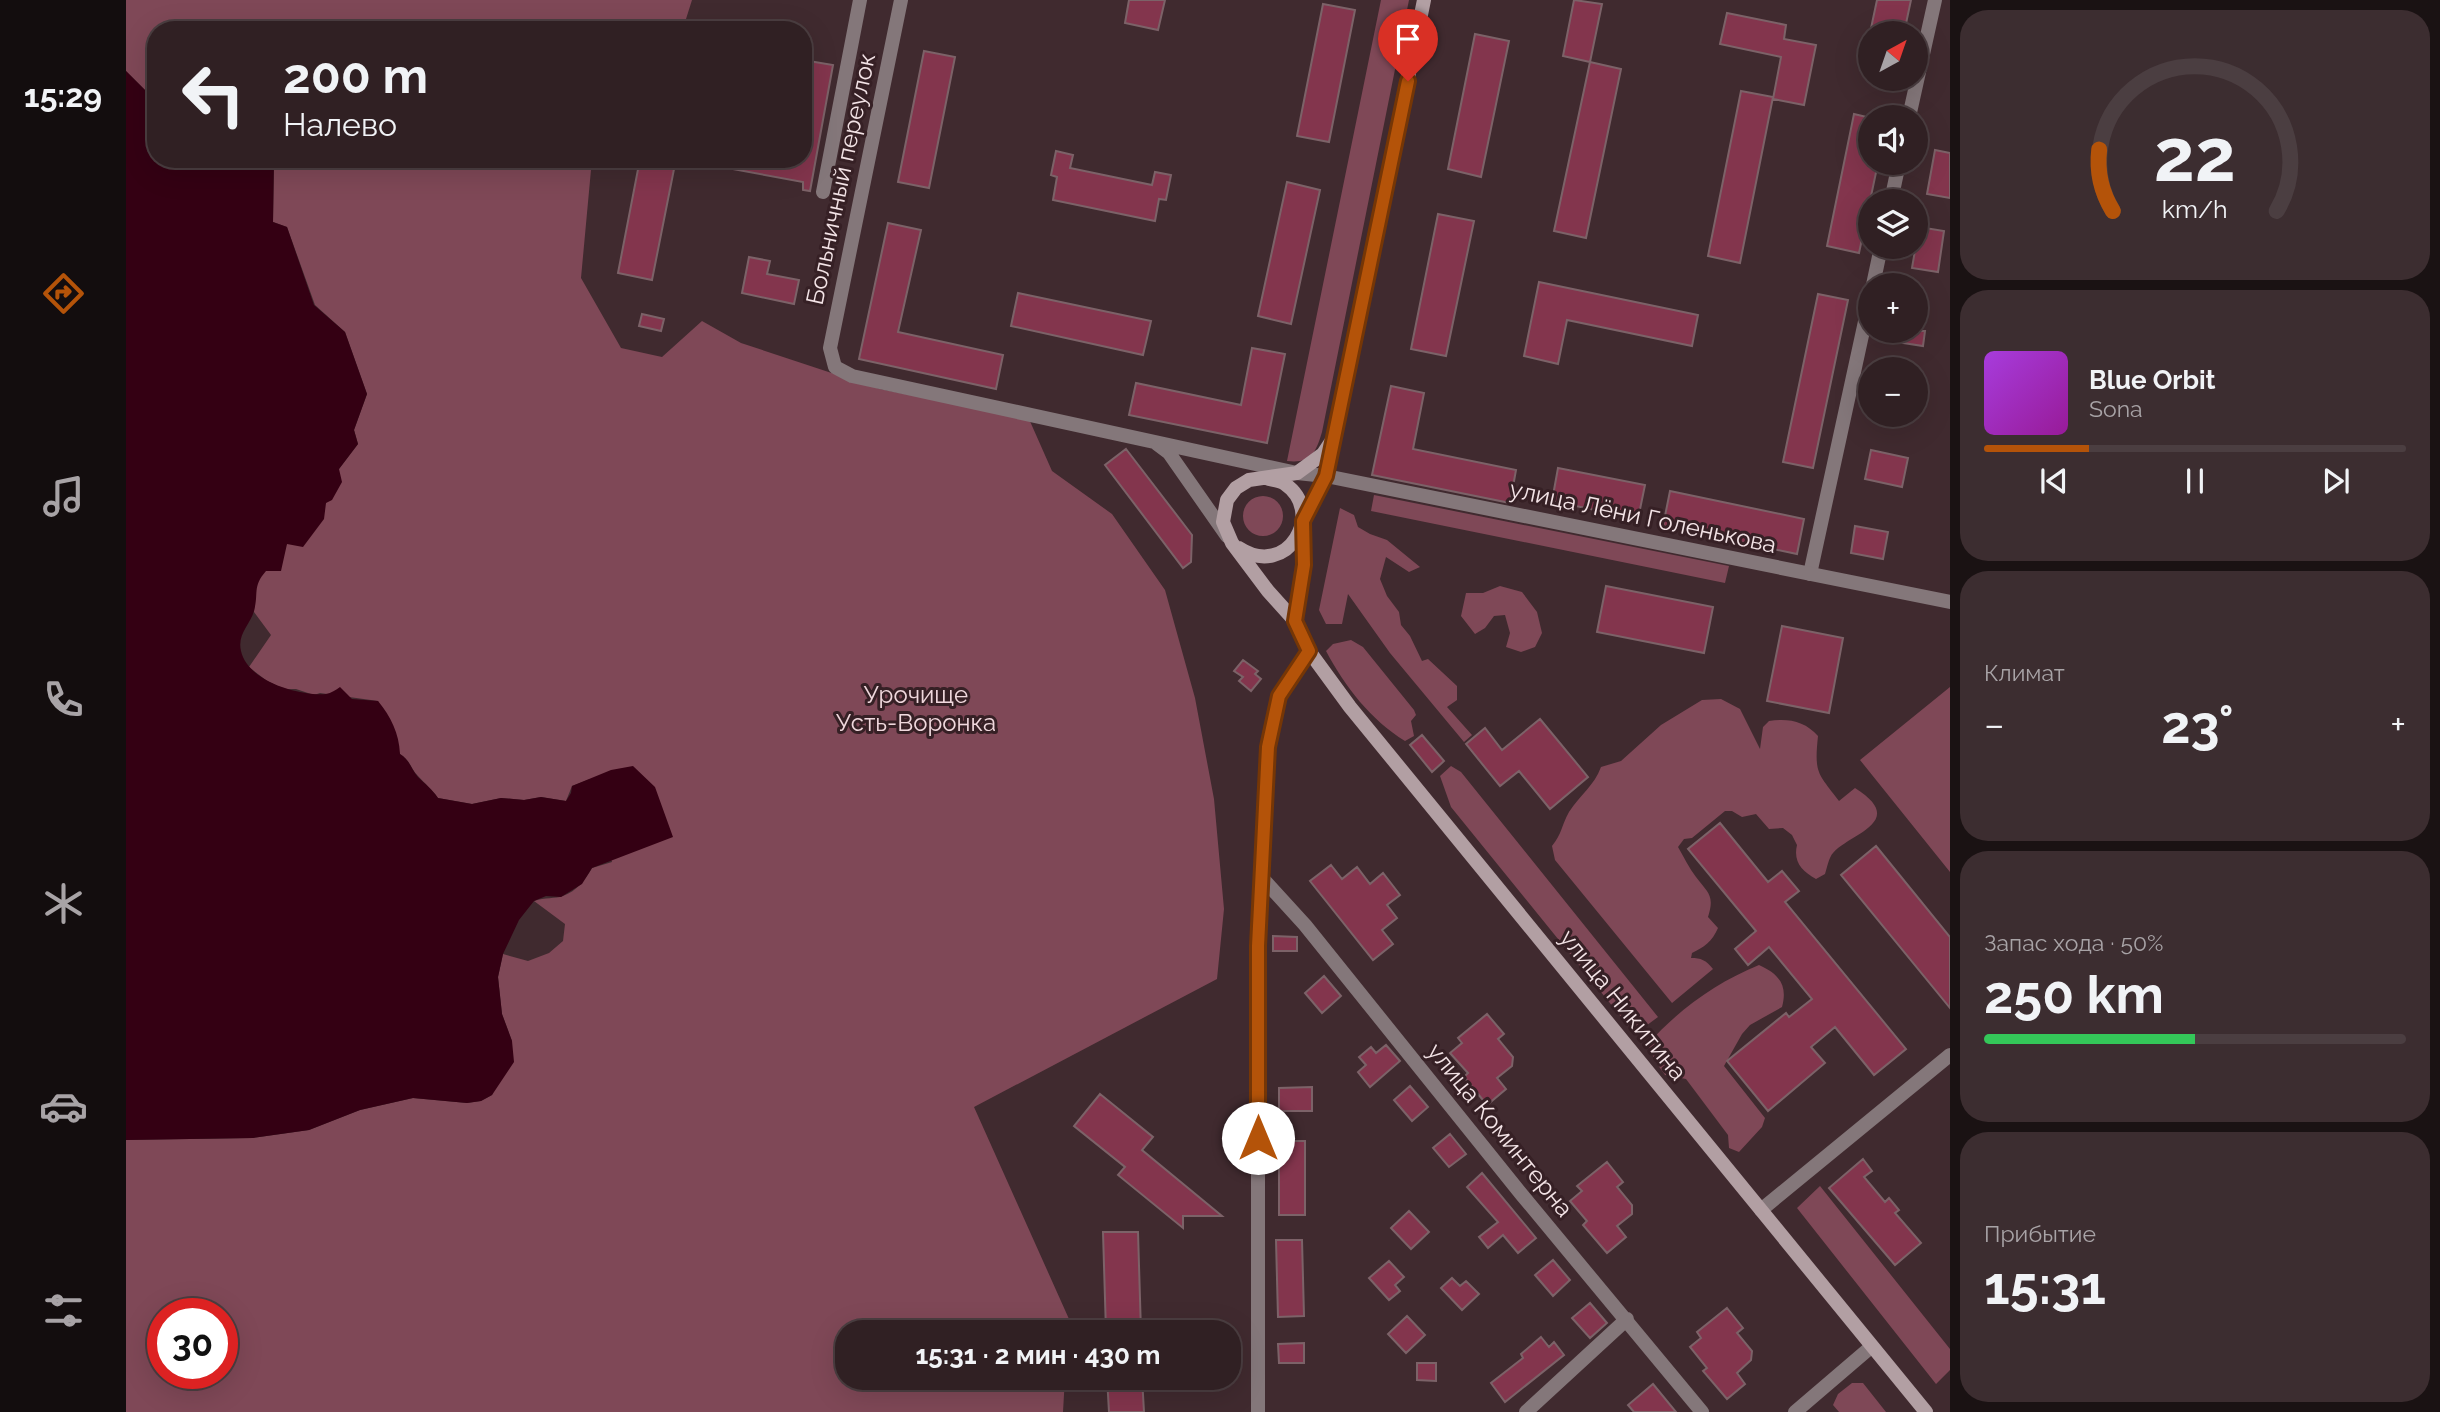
<!DOCTYPE html>
<html lang="ru">
<head>
<meta charset="utf-8">
<style>
  body { margin:0; font-family:Raleway,sans-serif; background:#3c2d30; color:#f1f3f6; height:100vh; display:flex; flex-direction:column; font-size:26px; white-space:nowrap }
  * { box-sizing:border-box; margin:0 }
  p { font-size:23px; color:#a8a3a6 }
  .icon { flex:none; width:38px; height:38px; fill:none; stroke:currentColor; stroke-width:2; stroke-linecap:round; stroke-linejoin:round }
  .map { position:relative; flex:1; overflow:hidden }
  .details { display:flex; flex-direction:column; gap:10px; padding:10px; background:#1a1213; width:490px }
  .details>* { flex:none }
  .banner { position:absolute; left:21px; top:21px; width:665px; height:147px; border-radius:28px; box-shadow:0 7px 28px #0002,0 0 0 2px #4b3e41; background:#302023; color:#f1f3f6; overflow:hidden }
  .needle { width:46px; rotate:40deg }
  .buttons { position:absolute; left:1732px; top:21px; display:grid; gap:14px }
  .buttons a { display:grid; place-items:center; width:70px; height:70px; border-radius:50%; background:#302023; box-shadow:0 7px 28px #0002,0 0 0 2px #4b3e41; font-size:35px }
  .speed { position:absolute; left:21px; top:1298px; display:flex; gap:14px; font-size:35px; font-weight:700; text-align:center }
  .speed>* { display:grid; place-content:center; width:91px; height:91px; border-radius:50%; background:#302023; box-shadow:0 7px 28px #0002,0 0 0 2px #4b3e41; line-height:1 }
  .speed .limit { border:10px solid #d22; background:#fff; color:#111 }
  .pin { position:absolute; display:grid; place-items:center; width:60px; height:60px; color:#fff; margin:-72px -30px; border-radius:50% 50% 50% 0; rotate:-45deg; box-shadow:0 0 7px #0007 }
  .pin .icon { rotate:45deg }
  .me { position:absolute; width:77px; margin:-38px; rotate:0deg; stroke-linejoin:round; filter:drop-shadow(0 0 5px #0008) }
  .turn { display:flex; align-items:center; gap:24px; height:147px; padding:0 21px; font-size:32px }
  .turn .icon { width:91px; height:91px; stroke-width:2.5 }
  .turn b { display:block; font-size:49px; line-height:60px }
  .big { font-size:52px; font-weight:700; line-height:1.1 }
  .details .card { flex:1; display:flex; flex-direction:column; justify-content:center; gap:10px; min-width:0; padding:0 24px; border-radius:28px; background:#3c2d30 }
  .details .dial { align-items:center; gap:0 }
  .dial svg { height:182px; overflow:visible; fill:none; stroke:#4b3e41; stroke-width:7; stroke-linecap:round; text-anchor:middle }
  .dial text { fill:#f1f3f6; stroke:none }
  .song { display:flex; align-items:center; gap:21px }
  .cover { width:84px; height:84px; border-radius:10px; background:linear-gradient(135deg,hsl(280 70% 55%),hsl(300 70% 35%)) }
  .played { height:7px; border-radius:4px; background:linear-gradient(90deg,#b45309 25%,#4b3e41 25%) }
  .keys { display:flex; justify-content:space-around; direction:ltr }
  .heat { display:flex; justify-content:space-between; align-items:center; font-size:38px; direction:ltr }
  .charge { height:10px; border-radius:5px; background:linear-gradient(90deg,#34c759 50%,#4b3e41 0) }
  .trip { position:absolute; left:709px; top:1320px; width:406px; height:70px; border-radius:28px; background:#302023; box-shadow:0 7px 28px #0002,0 0 0 2px #4b3e41; font-weight:700; line-height:70px; text-align:center }
  main { display:flex; flex:1; min-height:0 }
  .tab-bar { display:flex; flex-direction:column; width:126px; justify-content:space-around; align-items:center; background:#130d0e; color:#a8a3a6 }
  .tab-bar .icon { width:49px; height:49px }
  .tab-bar .current { color:#b45309 }
  .tab-bar b { font-size:32px; color:#f1f3f6 }
  .map>svg:first-child { display:block }
  .green { fill:#7f4857; fill-rule:evenodd }
  .water { fill:#340013 }
  .building { fill:#83354d; stroke:#7c6268; stroke-width:2 }
  .lines { fill:none; stroke-linecap:round; stroke-linejoin:round }
  .minor { stroke:#84777a; stroke-width:14 }
  .tertiary { stroke:#84777a; stroke-width:14 }
  .secondary { stroke:#b29fa3; stroke-width:14 }
  .route-casing { stroke:#753606; stroke-width:18 }
  .route { stroke:#b45309; stroke-width:12 }
  .labels { text-anchor:middle; stroke-width:6; stroke-linejoin:round; paint-order:stroke }
  .street-label { font-size:24px; fill:#f3e3e6; stroke:#362025 }
  .park-label { font-size:24px; fill:#f0d8dd; stroke:#362025 }
</style>
</head>
<body>
<main>
<nav class="tab-bar">
<b>15:29</b>
<svg class="icon current" aria-label="directions" viewBox="0 0 24 24"><path d="M12 3l9 9-9 9-9-9zM9 14v-3h6M13 9l2 2-2 2"/></svg>
<svg class="icon" aria-label="music" viewBox="0 0 24 24"><path d="M9 18V5l10-2v13"/><circle cx="6" cy="18" r="3"/><circle cx="16" cy="16" r="3"/></svg>
<svg class="icon" aria-label="phone" viewBox="0 0 24 24"><path d="M5 4h4l2 5-3 2q2 4 5 5l2-3 5 2v4C11 20 4 13 5 4z"/></svg>
<svg class="icon" aria-label="climate" viewBox="0 0 24 24"><path d="M12 3v18M4 7l16 10M4 17L20 7"/></svg>
<svg class="icon" aria-label="car" viewBox="0 0 24 24"><path d="M5 17H2v-5l4-1 3-4h7l3 4 3 1v5h-3M9 17h6M6 11h13"/><circle cx="7" cy="17" r="2"/><circle cx="17" cy="17" r="2"/></svg>
<svg class="icon" aria-label="filters" viewBox="0 0 24 24"><path d="M4 7h16M4 17h16"/><circle cx="9" cy="7" r="2"/><circle cx="15" cy="17" r="2"/></svg>
</nav>
<div class="map">
<svg width="1824" height="1412" viewBox="0 0 1824 1412">
  <rect width="100%" height="100%" fill="#402a2f"/>
  <path class="green" d="M0,0H566L560,19L536,30H30V96L23,94L0,71Z
    M1255,0H1283L1196,432C1190,452 1185,464 1161,461Z
    M148,159H466L455,278L495,348L536,357L576,321L615,343L754,389L903,419L926,471L986,514L1039,590L1069,698L1088,799L1098,909L1091,979L848,1107L943,1319L942,1332H721V1377H939L937,1412H0V1140L127,1138L183,1130L234,1110L287,1098L341,1103L355,1101L366,1095L386,1041L376,1014L372,977L377,954L402,961L423,953L437,941L439,924L408,901C419,897 429,899 437,896C451,891 459,880 466,868L486,862L464,779L446,786L440,801L415,797L398,800L375,798L346,804L312,798C306,789 299,784 292,776C285,769 284,760 274,754L252,701L194,693L188,695L170,689H158L141,681L123,667L145,635L128,612L130,582L161,544L200,503L213,469L232,444L228,430L241,394L219,332L189,305L161,227L147,222ZM37,1314H96V1374H37Z
    M1248,495L1603,566L1599,583L1245,511Z
    M1117 516a20 20 0 1 1 40 0a20 20 0 1 1-40 0Z
    M1214,508L1228,515L1232,527L1244,534L1261,540L1294,567L1283,572L1260,557L1254,579L1261,596L1273,612L1275,625L1284,636L1296,661L1302,659L1331,686V700L1321,707L1346,735L1338,742L1264,653L1222,594L1216,624H1200L1193,610Z
    M1374,586L1396,592L1411,612L1416,633L1409,647L1395,652L1380,647L1384,633L1379,615L1368,616L1359,628L1349,634L1335,616L1340,593H1357Z
    M1225,640L1237,647L1288,710L1290,715L1285,721L1288,736L1279,741C1245,720 1219,687 1200,651L1207,644Z
    M1824,687V872L1734,760Z
    M1595,699L1614,709L1634,749L1637,727L1643,721C1662,718 1679,721 1692,736C1688,774 1692,773 1713,801L1729,788C1783,822 1723,834 1707,853C1703,857 1701,868 1699,874L1690,879C1676,871 1667,862 1671,845L1666,835L1657,828L1643,829L1630,814L1616,817L1606,811H1599L1566,838L1558,839L1552,847C1558,857 1563,868 1570,877C1582,893 1589,895 1582,917L1592,928C1586,942 1578,947 1566,953L1565,958C1575,958 1580,960 1587,969L1546,1003L1429,860L1426,846C1436,834 1436,824 1443,812C1454,795 1468,786 1475,767L1495,761L1535,725L1576,700Z
    M1325,766L1335,772L1532,1017L1509,1034L1325,807L1314,776Z
    M1633,965C1653,974 1662,985 1656,1007L1624,1025L1616,1034L1598,1066L1639,1118L1636,1127L1613,1152L1603,1148L1602,1135L1560,1079L1539,1075L1529,1061L1522,1044C1552,1010 1591,982 1633,965Z
    M1694,1186L1824,1349V1370L1810,1384L1671,1208Z
    M1726,1383H1737L1760,1412H1713L1707,1405L1712,1394Z"/>
  <path class="water" d="M0,71L23,94L30,96V159H148L147,222L161,227L188,305L219,332L241,394L228,430L232,444L213,469L216,482L206,500L200,503L198,519L177,547L161,544L155,571H140C126,587 133,593 128,611C124,625 111,634 115,651C122,682 174,696 200,694C205,693 210,690 214,687L226,699L252,701C265,717 273,733 274,754C284,760 285,769 292,777C299,784 306,789 312,798L346,804L375,798L398,800L415,797L440,801L445,793L446,786L485,770L507,766L529,787L547,837L466,868L456,884L435,897L420,896L408,901L393,920L377,954L372,977L376,1014L386,1041L388,1062L366,1095L355,1101L341,1103L287,1098L234,1110L183,1130L127,1138L0,1140Z"/>
  <path class="building" d="M1003,0H1039L1032,30L999,23Z
    M1448,0L1476,4L1464,62L1437,56Z
    M1751,0H1785L1778,33H1744Z
    M1197,4L1229,10L1203,142L1171,136Z
    M1601,13L1660,25L1658,39L1690,45L1678,105L1647,99L1655,57L1594,44Z
    M1349,34L1383,41L1355,177L1322,169Z
    M798,51L829,57L803,188L772,182Z
    M677,60L707,65L684,191L677,190V182L590,166V159H677Z
    M1464,62L1495,69L1460,238L1428,231Z
    M1615,91L1647,97L1614,263L1582,256Z
    M1728,114L1745,118V163H1752L1733,253L1701,246Z
    M1809,150L1824,153V198L1801,194Z
    M930,151L947,155L944,168L1026,185L1029,172L1045,175L1040,200L1033,199L1029,221L927,200L931,177L925,175Z
    M514,159H550L526,280L492,273Z
    M1161,182L1194,190L1165,324L1132,316Z
    M1312,214L1348,221L1320,356L1285,349Z
    M762,223L795,230L772,332L877,355L870,389L733,359Z
    M1793,227L1818,231L1812,272L1786,268Z
    M623,257L644,261L641,274L673,280L668,304L616,293Z
    M1413,282L1572,315L1566,346L1441,320L1432,364L1398,356Z
    M892,293L1025,321L1017,355L885,326Z
    M1692,294L1722,300L1687,468L1657,462Z
    M516,314L538,319L535,331L513,326Z
    M1752,331H1799L1797,346L1751,339Z
    M1126,348L1159,354L1141,443L1003,415L1010,383L1115,405Z
    M1265,386L1298,393L1287,449L1390,470L1384,503L1246,475Z
    M1000,449L1066,535L1065,562L1057,568L979,465Z
    M1745,450L1782,458L1776,487L1739,479Z
    M1432,468L1519,485L1512,519L1426,501Z
    M1544,491L1678,519L1671,554L1537,526Z
    M1729,526L1762,532L1757,559L1725,553Z
    M1480,586L1587,607L1578,653L1471,632Z
    M1656,626L1717,638L1703,713L1641,701Z
    M1117,660L1132,671L1129,674L1135,679L1125,691L1113,681L1117,677L1108,671Z
    M1414,719L1462,777L1424,809L1393,771L1374,786L1340,744L1359,728L1376,750Z
    M1296,735L1318,761L1306,772L1284,745Z
    M1594,823L1642,882L1656,871L1673,891L1659,902L1780,1049L1748,1075L1709,1027L1685,1047L1699,1063L1642,1111L1601,1061L1660,1013L1663,1017L1686,999L1643,947L1622,965L1609,949L1630,931L1562,849Z
    M1750,846L1824,937V1008L1715,875Z
    M1205,865L1216,879L1231,867L1244,884L1257,873L1274,895L1261,905L1271,918L1256,930L1267,944L1247,960L1184,881Z
    M1147,936L1171,937V951H1147Z
    M1198,976L1215,996L1196,1013L1179,993Z
    M1361,1014L1378,1034L1372,1039L1387,1057L1386,1066L1371,1078L1380,1089L1361,1105L1338,1077L1342,1073L1324,1053L1336,1043L1332,1038Z
    M1260,1045L1274,1061L1244,1087L1232,1072L1240,1065L1233,1057L1245,1047L1250,1053Z
    M1284,1086L1302,1107L1286,1121L1268,1100Z
    M1186,1087V1111H1153V1088Z
    M974,1094L1027,1137L1016,1150L1096,1216H1057V1228L992,1175L999,1167L948,1126Z
    M1324,1134L1340,1154L1323,1167L1307,1148Z
    M1153,1141H1179V1215H1153Z
    M1737,1159L1746,1171L1738,1177L1759,1202L1763,1198L1773,1210L1769,1213L1795,1243L1769,1265L1703,1188Z
    M1481,1162L1497,1182L1491,1187L1506,1205V1214L1491,1226L1500,1237L1481,1253L1457,1225L1461,1221L1444,1201L1456,1191L1451,1186Z
    M1356,1173L1410,1238L1392,1253L1377,1235L1362,1248L1353,1237L1372,1222L1341,1187Z
    M1283,1211L1303,1232L1285,1249L1265,1228Z
    M977,1232H1012L1015,1332H980Z
    M1150,1240H1176L1178,1316L1152,1317Z
    M1427,1260L1444,1280L1427,1296L1409,1275Z
    M1263,1261L1278,1277L1269,1285L1274,1291L1263,1300L1243,1278Z
    M1326,1278L1334,1286L1340,1281L1353,1294L1336,1310L1315,1288Z
    M1464,1303L1481,1323L1464,1338L1446,1318Z
    M1601,1308L1617,1328L1611,1333L1626,1351L1625,1360L1611,1373L1619,1384L1601,1399L1577,1371L1581,1368L1564,1347L1575,1338L1571,1332Z
    M1281,1316L1299,1335L1280,1353L1262,1334Z
    M1415,1337L1423,1347L1428,1342L1438,1355L1379,1402L1365,1383L1397,1358L1395,1354Z
    M1178,1343V1363H1153L1152,1344Z
    M1291,1363H1310V1381L1291,1380Z
    M981,1377H1016L1018,1412H983Z
    M1527,1384L1550,1412H1508L1502,1405Z"/>
  <g class="lines">
    <path class="minor" d="M775,0L704,348L709,367L726,376L1171,473L1200,476
      M1783,117L1809,0
      M697,192L734,0
      M1765,201L1773,163
      M1747,285L1755,247
      M1031,444L1043,453L1101,536
      M1684,574L1745,294
      M1136,878L1179,925L1396,1195L1576,1412
      M1635,1210L1824,1055
      M1132,1412V946L1142,747L1153,697L1183,651
      M1400,1412L1501,1319
      M1669,1412L1745,1347"/>
    <path class="tertiary" d="M1200,476L1824,602"/>
    <path class="secondary" d="M1209,436L1197,454L1171,473L1123,480L1110,488L1101,500L1097,522L1106,543L1142,591L1169,621L1183,651L1224,707L1800,1412
      M1113,548C1162,580 1200,512 1159,484C1155,481 1147,480 1143,479
      M1169,621L1178,565L1177,521L1200,476L1298,0"/>
  </g>
  <g class="lines">
    <defs>
      <path id="route" d="M1132,1138V946L1142,747L1153,696L1183,651L1169,621L1178,565L1177,521L1200,476L1282,81"/>
    </defs>
    <use href="#route" class="route-casing"/>
    <use href="#route" class="route"/>
  </g>
  <g class="labels">
    <g class="street-label">
      <text transform="translate(715 179) rotate(-78)" y="8">Больничный переулок</text>
      <text transform="translate(1517 517) rotate(12)" y="8">улица Лёни Голенькова</text>
      <text transform="translate(1497 1005) rotate(51)" y="8">улица Никитина</text>
      <text transform="translate(1374 1130) rotate(51)" y="8">улица Коминтерна</text>
    </g>
    <g class="park-label">
      <text x="790" y="703">Урочище<tspan x="790" dy="28">Усть-Воронка</tspan></text>
    </g>
  </g>
</svg>
<div class="buttons">
<a><svg class="needle" viewBox="-14 -14 28 28"><path d="M0-13l5 13h-10z" fill="#e53935"/><path d="M0 13l5-13h-10z" fill="#a8a3a6"/></svg></a>
<a><svg class="icon" aria-label="sound" viewBox="0 0 24 24"><path d="M4 9h4l5-4v14l-5-4H4zM17 9q2 3 0 6"/></svg></a>
<a><svg class="icon" aria-label="layers" viewBox="0 0 24 24"><path d="M12 4l9 5-9 5-9-5zM3 14l9 5 9-5"/></svg></a>
<a>+</a>
<a>−</a>
</div>
<div class="speed"><div class="limit">30</div></div>
<div class="pin" style="left:1282px;top:81px;background:#d93025"><svg class="icon" aria-label="arrive" viewBox="0 0 24 24"><path d="M6 21V4h12l-3 4 3 4H6"/></svg></div>
<svg class="me" style="left:1132px;top:1138px" viewBox="-20 -20 40 40"><circle r="19" fill="#fff"/><path d="M0-13L10 11 0 6-10 11z" fill="#b45309"/></svg>
<div class="trip">15:31 · 2 мин · 430 m</div>
<div class="banner">
<div class="turn"><svg class="icon" aria-label="left" viewBox="0 0 24 24"><path d="M17 20v-9H6M10 6l-5 5 5 5"/></svg><div><b>200 m</b>Налево</div></div>
</div>
</div>
<section class="details">
<div class="card dial"><svg viewBox="0 0 100 80">
<path d="M14 69A42 42 0 1 1 86 69"/>
<path d="M14 69A42 42 0 0 1 8 42" stroke="#b45309"/>
<text x="50" y="56" font-size="32" font-weight="700">22</text>
<text x="50" y="72" font-size="11">km/h</text>
</svg></div>
<div class="card">
<div class="song"><i class="cover"></i><div><b>Blue Orbit</b><p>Sona</p></div></div>
<div class="played"></div>
<div class="keys"><svg class="icon" aria-label="previous" viewBox="0 0 24 24"><path d="M18 5L8 12l10 7zM5 5v14"/></svg><svg class="icon" aria-label="pause" viewBox="0 0 24 24"><path d="M8 5v14M16 5v14"/></svg><svg class="icon" aria-label="next" viewBox="0 0 24 24"><path d="M6 5l10 7-10 7zM19 5v14"/></svg></div>
</div>
<div class="card"><p>Климат</p>
<div class="heat"><a>−</a><b class="big">23°</b><a>+</a></div>
</div>
<div class="card"><p>Запас хода · 50%</p><b class="big">250 km</b><div class="charge"></div></div>
<div class="card"><p>Прибытие</p><b class="big">15:31</b></div>
</section>
</main>
</body>
</html>
